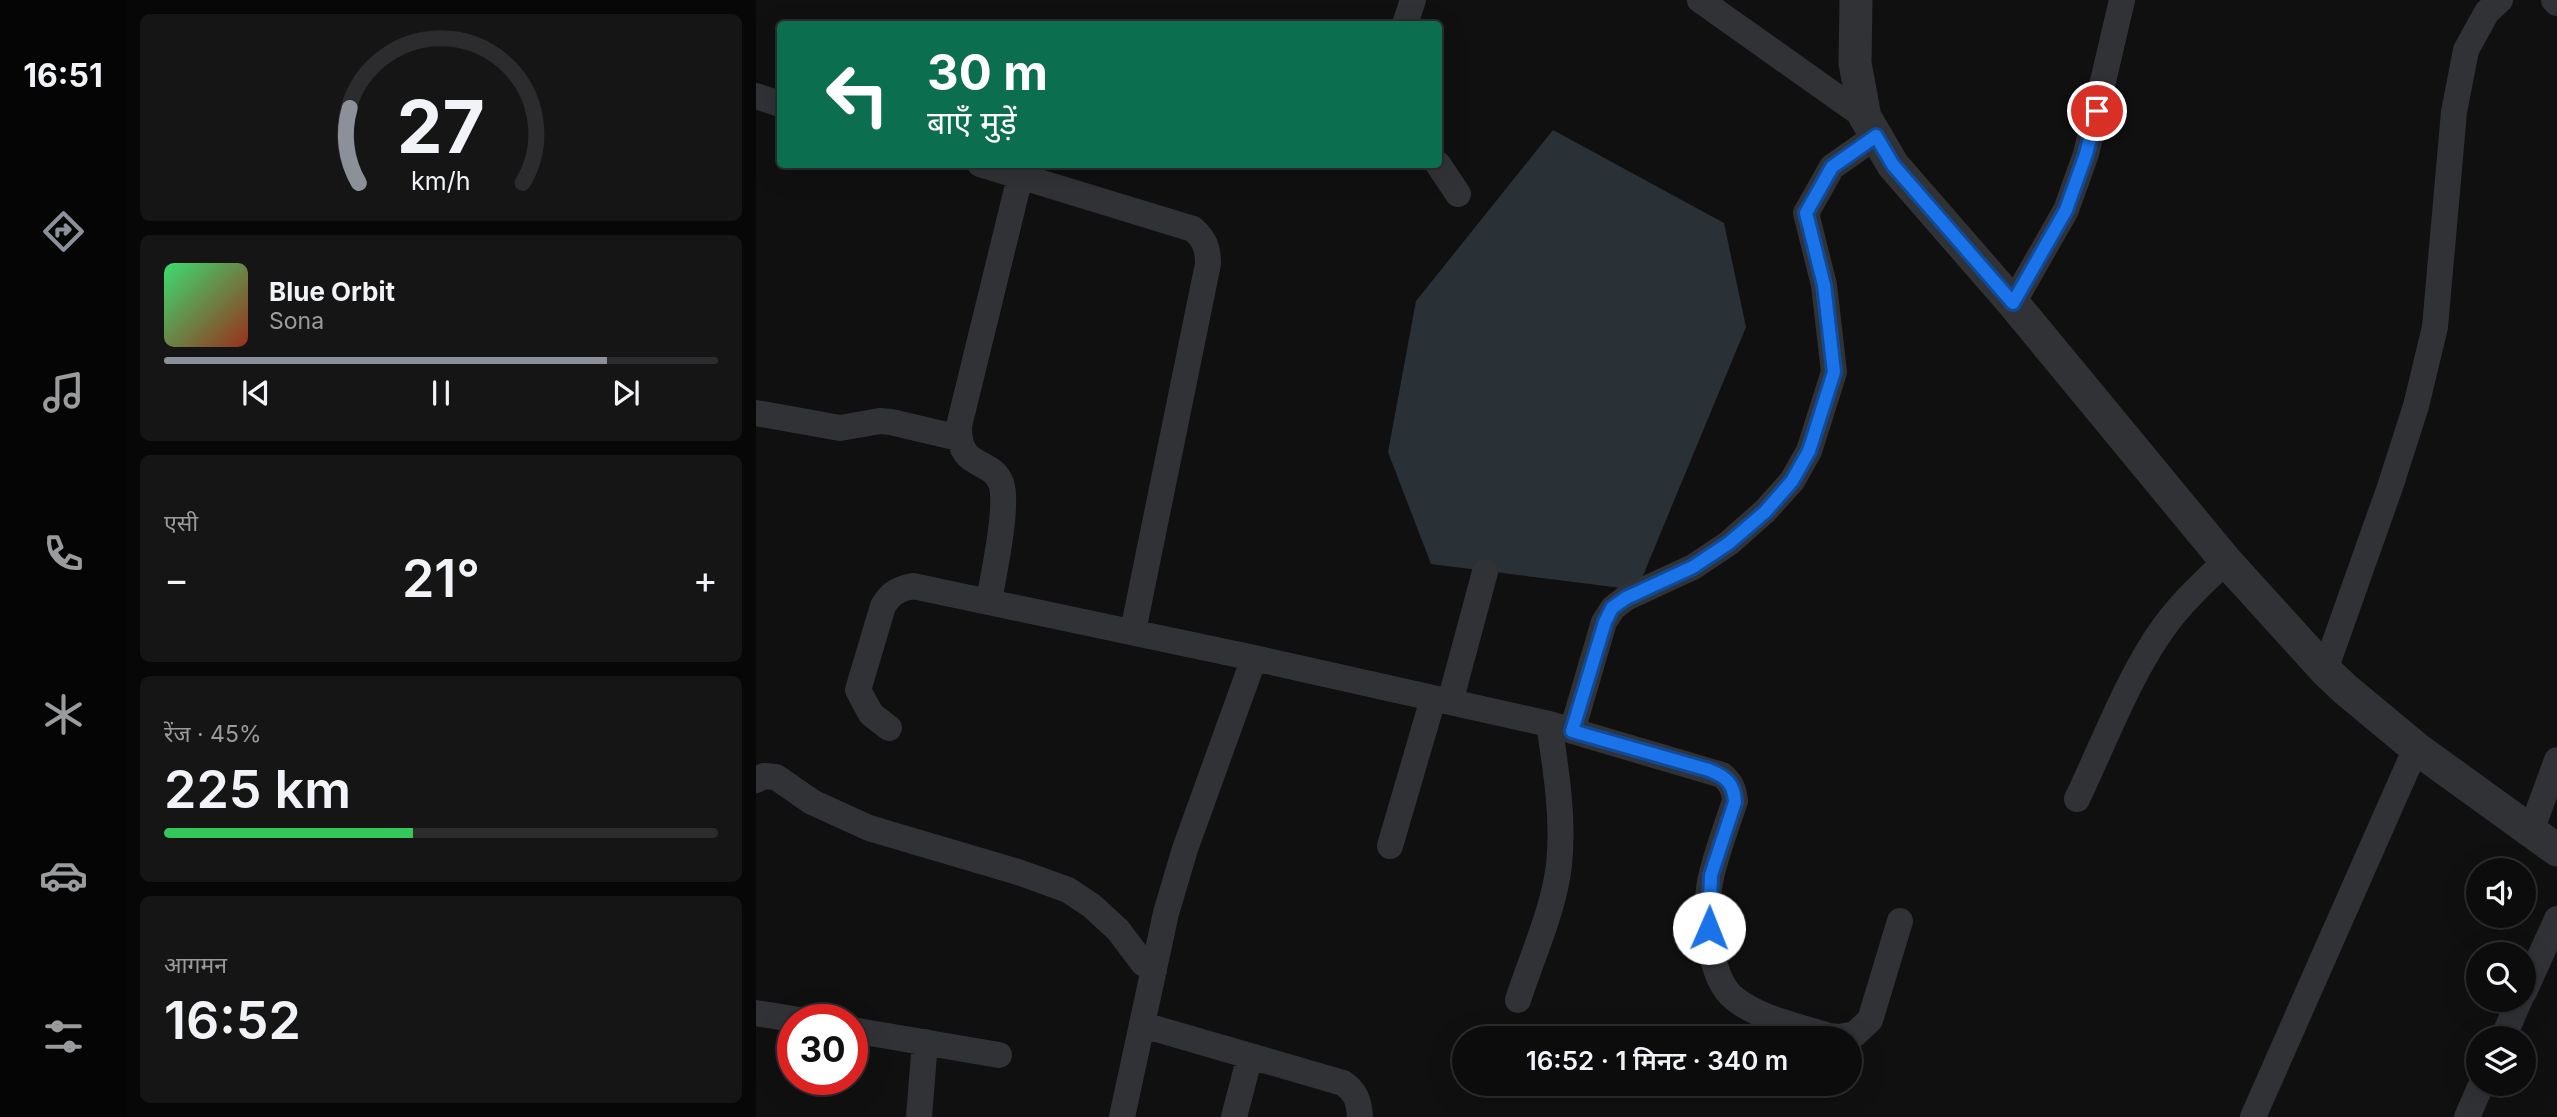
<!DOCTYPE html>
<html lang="hi">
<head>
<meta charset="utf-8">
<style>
  body { margin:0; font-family:Inter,"Noto Sans Devanagari",sans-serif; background:#151516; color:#f1f3f6; height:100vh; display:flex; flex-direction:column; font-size:26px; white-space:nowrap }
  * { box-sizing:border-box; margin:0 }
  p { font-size:23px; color:#9a9b9d }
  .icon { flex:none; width:38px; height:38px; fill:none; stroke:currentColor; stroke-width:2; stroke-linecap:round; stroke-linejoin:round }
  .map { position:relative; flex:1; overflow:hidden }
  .details { display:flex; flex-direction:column; gap:14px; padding:14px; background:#070707; width:630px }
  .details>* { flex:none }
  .top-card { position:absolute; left:21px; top:21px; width:665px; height:147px; border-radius:7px; box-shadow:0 7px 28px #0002,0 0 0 2px #2c2c2e; background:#0b6e4f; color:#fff; overflow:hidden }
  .buttons { position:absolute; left:1710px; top:858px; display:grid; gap:14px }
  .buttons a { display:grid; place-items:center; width:70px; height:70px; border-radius:50%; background:#0c0c0d; box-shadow:0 7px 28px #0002,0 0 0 2px #2c2c2e; font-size:35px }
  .speed { position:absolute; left:21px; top:1004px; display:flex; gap:14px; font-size:35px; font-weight:700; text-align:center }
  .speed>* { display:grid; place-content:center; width:91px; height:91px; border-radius:50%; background:#0c0c0d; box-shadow:0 7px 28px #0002,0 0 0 2px #2c2c2e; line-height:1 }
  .speed .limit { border:10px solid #d22; background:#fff; color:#111 }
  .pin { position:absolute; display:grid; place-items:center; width:60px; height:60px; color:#fff; margin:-30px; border:4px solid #fff; border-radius:50%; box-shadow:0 2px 7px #0007 }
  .me { position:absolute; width:77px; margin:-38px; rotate:1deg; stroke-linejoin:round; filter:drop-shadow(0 0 5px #0008) }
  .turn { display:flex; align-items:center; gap:24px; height:147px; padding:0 35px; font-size:32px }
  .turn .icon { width:91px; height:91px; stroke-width:2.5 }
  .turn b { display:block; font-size:49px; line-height:60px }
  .big { font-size:52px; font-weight:600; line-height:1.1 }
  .details .tile { flex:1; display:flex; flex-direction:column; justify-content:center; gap:10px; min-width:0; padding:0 24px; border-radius:10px; background:#151516 }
  .details .dial { align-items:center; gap:0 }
  .dial svg { height:182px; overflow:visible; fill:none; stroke:#2c2c2e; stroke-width:7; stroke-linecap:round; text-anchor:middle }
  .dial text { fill:#f1f3f6; stroke:none }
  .song { display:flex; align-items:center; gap:21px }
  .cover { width:84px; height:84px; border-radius:10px; background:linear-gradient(135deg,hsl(140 70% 55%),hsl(10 70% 35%)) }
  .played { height:7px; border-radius:4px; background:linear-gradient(90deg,#8c9099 80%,#2c2c2e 80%) }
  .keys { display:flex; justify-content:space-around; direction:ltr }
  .heat { display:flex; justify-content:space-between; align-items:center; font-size:38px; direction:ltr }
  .charge { height:10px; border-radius:5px; background:linear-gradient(90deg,#34c759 45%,#2c2c2e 0) }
  .trip { position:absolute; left:696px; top:1026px; width:410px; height:70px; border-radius:35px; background:#0c0c0d; box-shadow:0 7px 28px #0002,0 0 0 2px #2c2c2e; font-weight:600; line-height:70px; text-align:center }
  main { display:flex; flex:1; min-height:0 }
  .tabs { display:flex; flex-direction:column; width:126px; justify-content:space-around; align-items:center; background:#050505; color:#9a9b9d }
  .tabs .icon { width:49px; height:49px }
  .tabs .selected { color:#8c9099 }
  .tabs b { font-size:32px; color:#f1f3f6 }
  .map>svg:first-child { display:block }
  .water { fill:#293036 }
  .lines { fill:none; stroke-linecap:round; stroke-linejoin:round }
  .minor { stroke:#313236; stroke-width:26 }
  .tertiary { stroke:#313236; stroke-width:33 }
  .route-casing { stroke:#114b97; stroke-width:18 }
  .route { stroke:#1a73e8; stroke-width:12 }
</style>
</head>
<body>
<main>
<nav class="tabs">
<b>16:51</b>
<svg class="icon selected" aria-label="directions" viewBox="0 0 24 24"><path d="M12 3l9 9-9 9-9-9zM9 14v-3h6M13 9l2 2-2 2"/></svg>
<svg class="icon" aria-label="music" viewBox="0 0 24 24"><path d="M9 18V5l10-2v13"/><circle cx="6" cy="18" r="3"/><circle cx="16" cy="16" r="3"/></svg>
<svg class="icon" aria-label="phone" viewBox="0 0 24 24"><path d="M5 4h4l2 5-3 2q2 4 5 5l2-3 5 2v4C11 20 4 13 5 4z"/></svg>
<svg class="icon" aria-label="climate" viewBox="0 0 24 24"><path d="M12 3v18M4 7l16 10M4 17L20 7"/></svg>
<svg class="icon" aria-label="car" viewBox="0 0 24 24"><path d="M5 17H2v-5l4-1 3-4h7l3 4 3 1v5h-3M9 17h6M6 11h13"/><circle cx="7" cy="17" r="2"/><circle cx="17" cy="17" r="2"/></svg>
<svg class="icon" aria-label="filters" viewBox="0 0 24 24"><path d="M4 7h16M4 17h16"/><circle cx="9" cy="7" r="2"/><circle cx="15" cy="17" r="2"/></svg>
</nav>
<section class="details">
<div class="tile dial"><svg viewBox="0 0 100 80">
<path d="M14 69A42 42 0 1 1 86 69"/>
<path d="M14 69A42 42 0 0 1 10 36" stroke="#8c9099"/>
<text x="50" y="56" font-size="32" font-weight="700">27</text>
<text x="50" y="72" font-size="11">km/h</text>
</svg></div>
<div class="tile">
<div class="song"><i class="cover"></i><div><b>Blue Orbit</b><p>Sona</p></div></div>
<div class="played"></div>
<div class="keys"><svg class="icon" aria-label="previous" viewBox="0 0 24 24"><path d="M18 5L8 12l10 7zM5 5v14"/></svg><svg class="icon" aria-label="pause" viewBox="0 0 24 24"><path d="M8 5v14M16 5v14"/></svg><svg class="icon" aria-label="next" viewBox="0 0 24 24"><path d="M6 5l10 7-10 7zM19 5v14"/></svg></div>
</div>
<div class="tile"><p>एसी</p>
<div class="heat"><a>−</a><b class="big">21°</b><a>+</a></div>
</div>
<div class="tile"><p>रेंज · 45%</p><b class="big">225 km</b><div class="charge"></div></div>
<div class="tile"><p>आगमन</p><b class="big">16:52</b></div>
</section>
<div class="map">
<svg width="1801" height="1117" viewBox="0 0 1801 1117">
  <rect width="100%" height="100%" fill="#101011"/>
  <path class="water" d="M797,130L968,223L990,327L881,590L675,564L632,452L660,301Z"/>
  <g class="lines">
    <path class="minor" d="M944,0L1109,117
      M1798,0L1801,3
      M649,24L657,0
      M0,96L24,104
      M224,164L437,229C449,240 452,248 452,264L377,631
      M682,164L702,194
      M1257,303L1310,210L1330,154L1366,0
      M0,413L84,428L124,421L135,422L203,438
      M233,602C237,575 253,506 245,483C235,457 202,471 203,426L264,177
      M1569,670L1634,487L1660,406L1679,327L1698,112L1710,50L1731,12L1744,0
      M694,702L729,572
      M133,728L115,714L102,690L127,606C135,593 142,589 157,586L498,658
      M816,731L848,622L857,608L870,598L937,567L973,543L1009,511L1036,481L1053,451L1078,372L1068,285L1050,213L1076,167L1120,136
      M0,780L8,776L20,777L56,802L113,828L262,872L312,890L336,906L362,930L387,963L398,970
      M1321,799C1347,745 1373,675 1408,627C1426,602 1448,582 1470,561
      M1775,831L1801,760
      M634,846L677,699
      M1768,992L1801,919
      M762,1000C776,957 798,909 803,865C808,818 800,770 793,724
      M0,1013L43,1020
      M387,1025L587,1083C600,1092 603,1101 604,1117
      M96,1030L243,1055
      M1747,1038L1764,999
      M163,1117L169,1042
      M366,1117L410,913L429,849L498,658L793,724L966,775C975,783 978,789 979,801C971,825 962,849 956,873C947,906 951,978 979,999C1004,1019 1043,1026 1073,1036L1084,1037L1099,1034L1114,1020L1144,921
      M478,1117L494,1056
      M1497,1117L1660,748
      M1711,1117L1726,1083"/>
    <path class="tertiary" d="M1100,0L1099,63L1109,117L1137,165L1257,303L1470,561L1569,670L1589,689L1660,748L1801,850"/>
  </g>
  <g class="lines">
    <defs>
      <path id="route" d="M953,928L955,875L979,802C978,783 970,777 953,770L816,731L849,622L856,608L870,598L937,567L973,543L1009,512L1036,481L1053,451L1078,372L1068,285L1050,213L1076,167L1120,136L1137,165L1257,303L1310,210L1330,154L1341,111"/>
    </defs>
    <use href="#route" class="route-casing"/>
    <use href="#route" class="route"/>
  </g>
</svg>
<div class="buttons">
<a><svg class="icon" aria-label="sound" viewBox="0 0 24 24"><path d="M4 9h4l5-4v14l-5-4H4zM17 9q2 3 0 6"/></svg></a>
<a><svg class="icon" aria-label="search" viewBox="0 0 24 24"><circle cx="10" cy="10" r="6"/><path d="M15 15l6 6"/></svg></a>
<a><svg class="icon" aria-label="layers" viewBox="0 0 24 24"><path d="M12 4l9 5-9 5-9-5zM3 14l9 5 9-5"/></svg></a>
</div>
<div class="speed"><div class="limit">30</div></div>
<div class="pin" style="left:1341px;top:111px;background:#d93025"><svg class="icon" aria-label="arrive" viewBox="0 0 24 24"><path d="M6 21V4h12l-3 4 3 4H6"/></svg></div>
<svg class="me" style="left:953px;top:928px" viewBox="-20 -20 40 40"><circle r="19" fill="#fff"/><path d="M0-13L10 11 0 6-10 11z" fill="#1a73e8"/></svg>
<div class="trip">16:52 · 1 मिनट · 340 m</div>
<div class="top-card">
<div class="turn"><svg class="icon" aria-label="left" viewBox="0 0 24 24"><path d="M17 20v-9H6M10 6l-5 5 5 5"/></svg><div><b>30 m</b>बाएँ मुड़ें</div></div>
</div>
</div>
</main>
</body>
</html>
